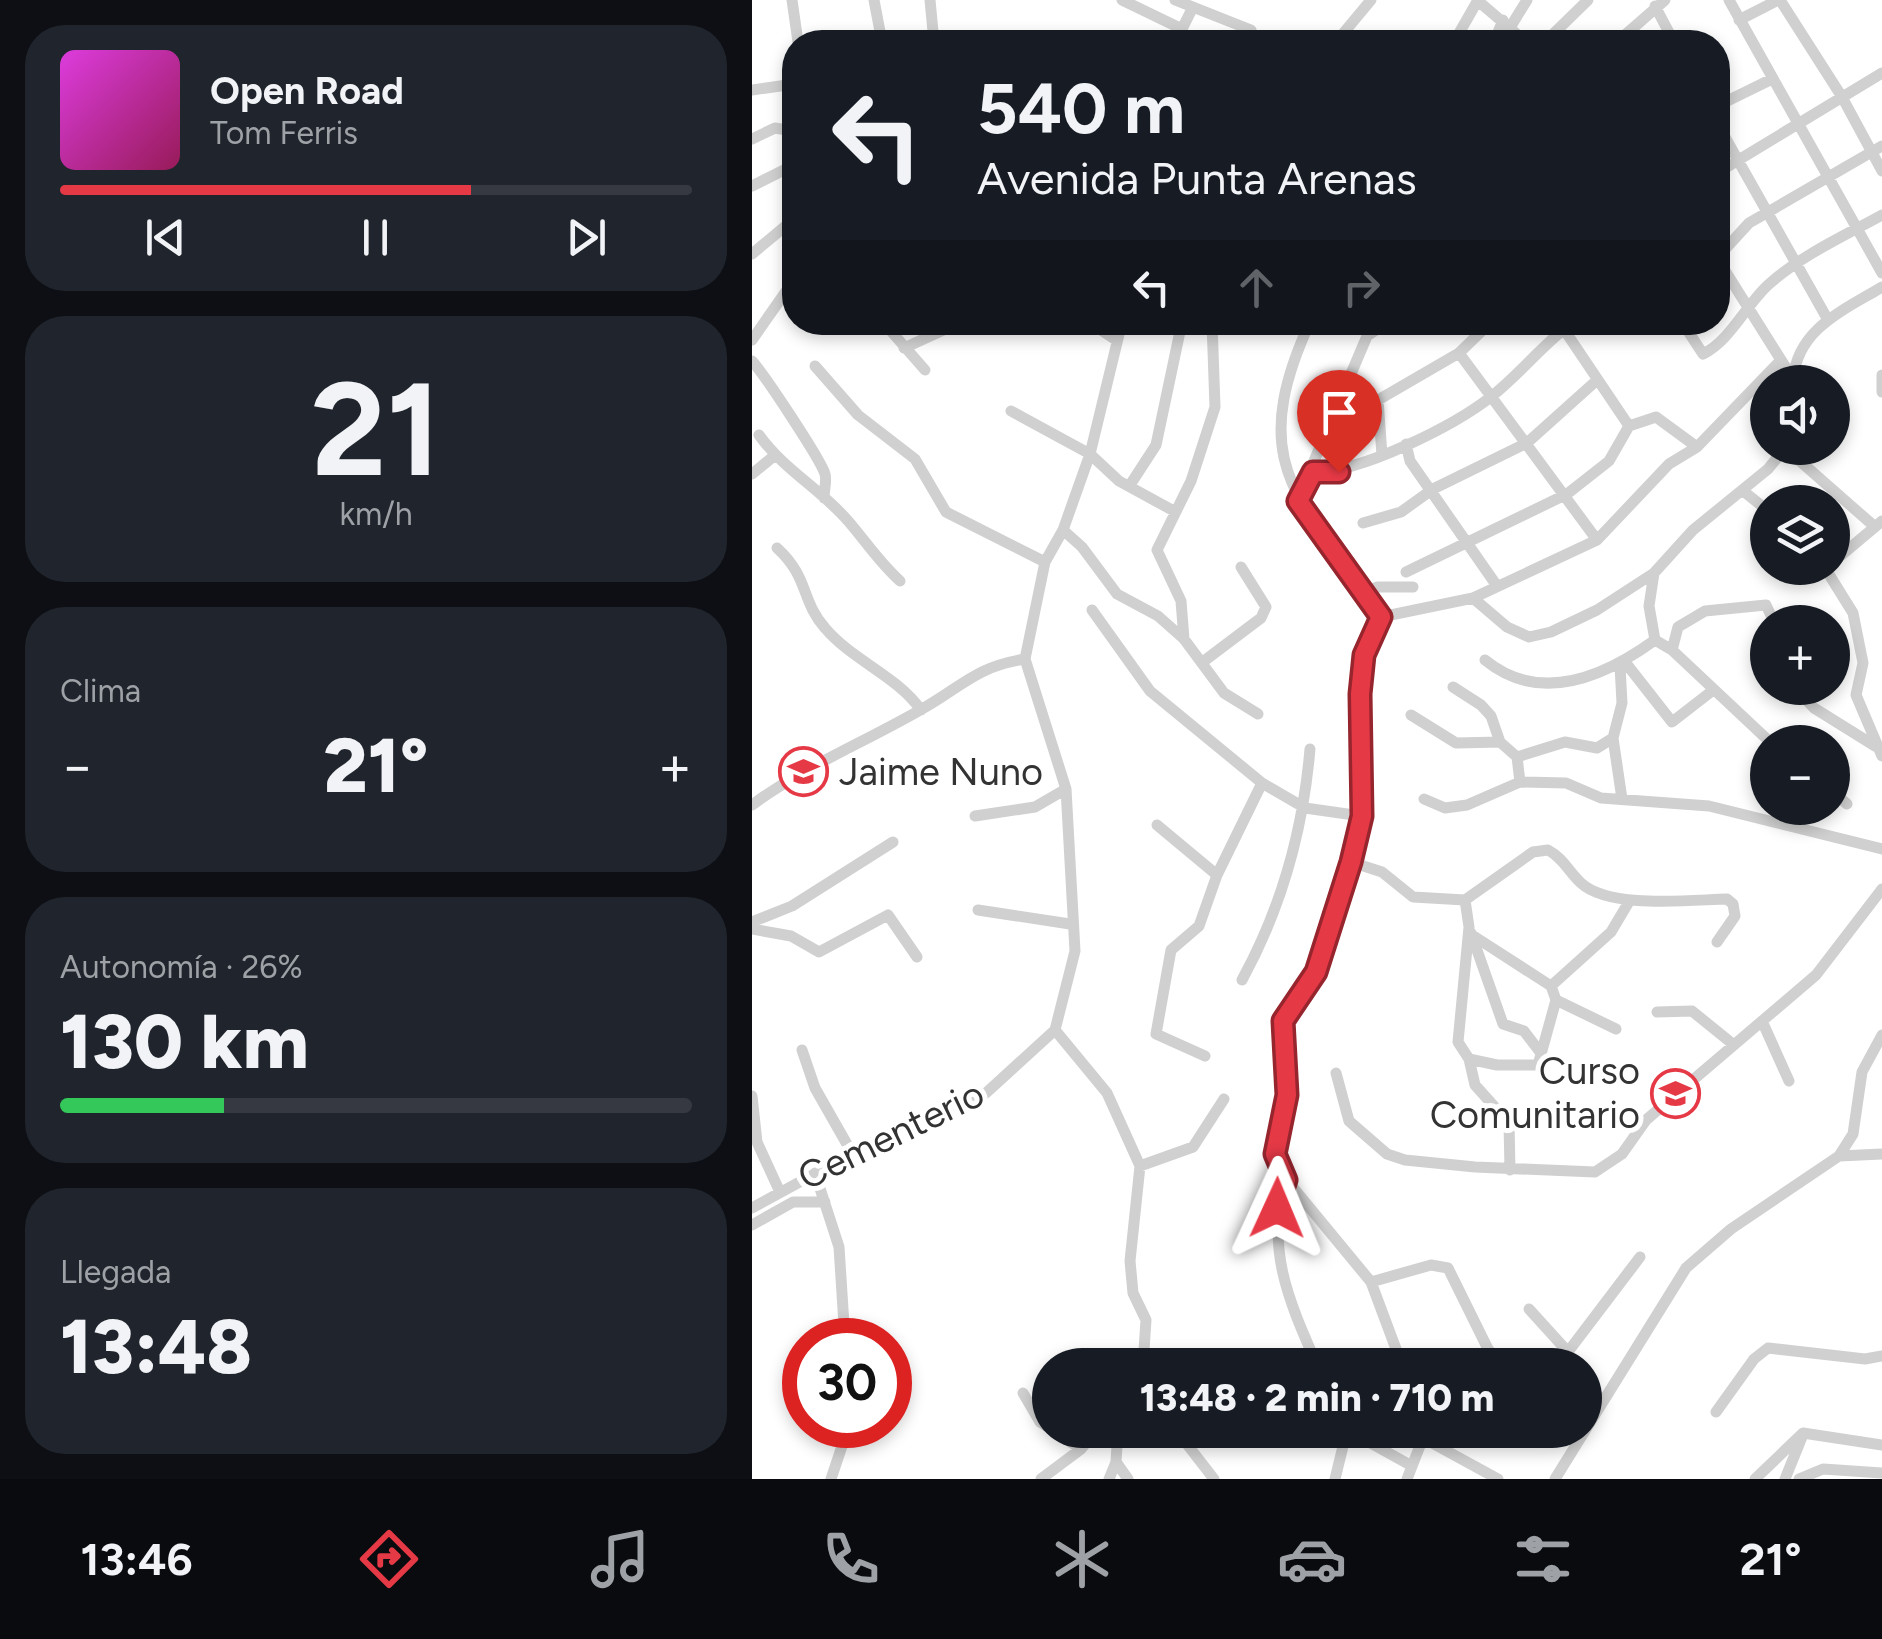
<!DOCTYPE html>
<html lang="es">
<head>
<meta charset="utf-8">
<style>
  body { margin:0; font-family:Figtree,sans-serif; background:#20242c; color:#f1f3f6; height:100vh; display:flex; flex-direction:column; font-size:38px; white-space:nowrap }
  * { box-sizing:border-box; margin:0 }
  p { font-size:32px; color:#9ea1a6 }
  .icon { flex:none; width:55px; height:55px; fill:none; stroke:currentColor; stroke-width:2; stroke-linecap:round; stroke-linejoin:round }
  .map { position:relative; flex:1; overflow:hidden }
  .side { display:flex; flex-direction:column; gap:25px; padding:25px; background:#0d0f14; width:752px }
  .side>* { flex:none }
  .top-card { position:absolute; left:30px; top:30px; width:948px; height:305px; border-radius:40px; box-shadow:0 5px 15px #0003; background:#171b24; color:#f1f3f6; overflow:hidden }
  .tools { position:absolute; left:998px; top:365px; display:grid; gap:20px }
  .tools a { display:grid; place-items:center; width:100px; height:100px; border-radius:50%; background:#171b24; box-shadow:0 5px 15px #0003; font-size:50px }
  .speed { position:absolute; left:30px; top:1318px; display:flex; gap:20px; font-size:50px; font-weight:700; text-align:center }
  .speed>* { display:grid; place-content:center; width:130px; height:130px; border-radius:50%; background:#171b24; box-shadow:0 5px 15px #0003; line-height:1 }
  .speed .limit { border:15px solid #d22; background:#fff; color:#111 }
  .pin { position:absolute; display:grid; place-items:center; width:85px; height:85px; color:#fff; margin:-102px -42px; border-radius:50% 50% 50% 0; rotate:-45deg; box-shadow:0 0 10px #0007 }
  .pin .icon { rotate:45deg }
  .me { position:absolute; width:110px; margin:-55px; rotate:1deg; stroke-linejoin:round; filter:drop-shadow(0 0 8px #0008) }
  .turn { display:flex; align-items:center; gap:35px; height:210px; padding:0 30px; font-size:45px }
  .turn .icon { width:130px; height:130px; stroke-width:2.5 }
  .turn b { display:block; font-size:70px; line-height:85px }
  .lanes { display:flex; align-items:center; height:95px; padding:0 30px; background:#0003; justify-content:center; gap:50px; direction:ltr }
  .lanes .off { opacity:.35 }
  .big { font-size:75px; font-weight:800; line-height:1.1 }
  .side .tile { flex:1; display:flex; flex-direction:column; justify-content:center; gap:15px; min-width:0; padding:0 35px; border-radius:40px; background:#20242c }
  .side .dial { align-items:center; gap:0 }
  .dial b { font-size:130px; line-height:1 }
  .song { display:flex; align-items:center; gap:30px }
  .cover { width:120px; height:120px; border-radius:15px; background:linear-gradient(135deg,hsl(300 70% 55%),hsl(330 70% 35%)) }
  .played { height:10px; border-radius:5px; background:linear-gradient(90deg,#e63946 65%,#363941 65%) }
  .keys { display:flex; justify-content:space-around; direction:ltr }
  .heat { display:flex; justify-content:space-between; align-items:center; font-size:55px; direction:ltr }
  .charge { height:15px; border-radius:8px; background:linear-gradient(90deg,#34c759 26%,#363941 0) }
  .trip { position:absolute; left:280px; top:1348px; width:570px; height:100px; border-radius:50px; background:#171b24; box-shadow:0 5px 15px #0003; font-weight:800; line-height:100px; text-align:center }
  .dock { display:flex; height:160px; justify-content:space-around; align-items:center; background:#090b0e; color:#9ea1a6 }
  .dock .icon { width:70px; height:70px }
  .dock .current { color:#e63946 }
  .dock b { font-size:45px; color:#f1f3f6 }
  main { display:flex; flex:1; min-height:0 }
  .map>svg:first-child { display:block }
  .lines { fill:none; stroke-linecap:round; stroke-linejoin:round }
  .minor { stroke:#d0d0d0; stroke-width:11 }
  .route-casing { stroke:#96252e; stroke-width:25 }
  .route { stroke:#e63946; stroke-width:18 }
  .labels { text-anchor:middle; stroke-width:10; stroke-linejoin:round; paint-order:stroke }
  .poi-label { font-size:38px; fill:#333; stroke:#fff; text-anchor:start }
  .street-label { font-size:38px; fill:#333; stroke:#fff }
</style>
</head>
<body>
<main>
<section class="side">
<div class="tile">
<div class="song"><i class="cover"></i><div><b>Open Road</b><p>Tom Ferris</p></div></div>
<div class="played"></div>
<div class="keys"><svg class="icon" aria-label="previous" viewBox="0 0 24 24"><path d="M18 5L8 12l10 7zM5 5v14"/></svg><svg class="icon" aria-label="pause" viewBox="0 0 24 24"><path d="M8 5v14M16 5v14"/></svg><svg class="icon" aria-label="next" viewBox="0 0 24 24"><path d="M6 5l10 7-10 7zM19 5v14"/></svg></div>
</div>
<div class="tile dial"><b>21</b><p>km/h</p></div>
<div class="tile"><p>Clima</p>
<div class="heat"><a>−</a><b class="big">21°</b><a>+</a></div>
</div>
<div class="tile"><p>Autonomía · 26%</p><b class="big">130 km</b><div class="charge"></div></div>
<div class="tile"><p>Llegada</p><b class="big">13:48</b></div>
</section>
<div class="map">
<svg width="1130" height="1479" viewBox="0 0 1130 1479">
  <rect width="100%" height="100%" fill="#fff"/>
  <g class="lines">
    <path class="minor" d="M40,0L46,42
      M122,0L130,42
      M178,0L182,42
      M370,0L430,29L440,9
      M423,0L499,30
      M725,0L774,42
      M977,0L1130,273
      M1028,0L1090,97L1130,171
      M903,6L922,42
      M987,20L1026,0
      M759,26L775,0
      M584,42L619,0
      M702,42L726,0
      M742,42L751,20
      M793,42L836,0
      M865,42L913,0
      M0,90L42,84
      M965,106L1018,80
      M965,123L1076,320
      M0,139L23,128L41,131
      M965,173L1130,73
      M0,186L42,165
      M0,254L42,219
      M965,258L997,223L1130,146
      M965,258L1041,379
      M131,322L173,370
      M337,322L364,340
      M558,322C490,470 553,501 629,617
      M807,322L877,426
      M930,322L951,354C978,341 994,305 1016,285C1048,256 1092,236 1130,215
      M615,336L636,322
      M0,340L42,280
      M152,348L209,322
      M707,353L845,540
      M0,361C12,374 69,460 73,474C75,480 72,491 72,498
      M63,366L106,415L163,459L194,512L293,562
      M1130,375V392
      M1041,379C1046,329 1090,311 1130,287
      M259,411L338,454L367,481L422,511
      M877,426L904,417L945,447
      M7,435C32,470 70,490 97,522C115,543 127,562 148,581
      M654,444L658,461L745,586
      M1033,448L1122,526
      M630,455L626,400L707,353L739,322
      M561,472C608,473 702,426 740,396C769,373 791,344 821,322
      M0,474L22,456
      M378,485L404,445L430,322
      M990,490L1015,510
      M545,501L621,322
      M611,523L649,512L681,489L775,443L844,381
      M311,530L330,547L365,594L406,616L432,639L472,693L506,714
      M25,548C57,577 49,601 73,628C101,661 144,675 169,710
      M1080,563L1130,521
      M1073,568L1101,613L1111,663L1104,695L1130,756
      M654,572L815,494L857,461L877,426
      M902,573L897,606L903,640L920,650L1018,742
      M613,592L625,587H661
      M721,598L845,540L917,464L945,447L1027,362
      M340,610L398,691L510,783L553,808L609,816
      M629,617L612,655L608,694L609,816L564,972L531,1021L535,1095L523,1155L534,1179L619,1282L650,1365
      M629,617L721,598L755,627L777,637L799,632L845,610L902,573L941,530L1016,469L1033,448
      M432,639L429,601L405,550L439,481L463,407L460,322
      M920,650L926,627L953,611L1014,605L1022,622
      M273,659L293,562L311,530L338,454L370,322
      M733,660C788,705 852,677 903,640
      M452,661L509,618L514,607L489,567
      M873,662L920,722L960,691
      M868,666L870,703L861,738L870,799
      M701,687L729,705L739,716L748,742L765,757L768,782
      M1043,688L1062,708L1123,746
      M659,715L704,743L748,742
      M765,757L813,742L845,748L861,738
      M1080,791L1095,804
      M672,799L693,808L715,805L768,782L814,783L849,798L957,806L1130,849
      M0,805C53,766 113,742 170,709C211,686 223,667 273,659
      M223,816L283,807L314,789
      M405,825L465,875
      M599,862L630,872L661,897L713,900
      M713,900L781,852L796,850C811,858 817,872 829,883C857,909 937,900 975,899L981,904L983,916L965,942
      M713,900L717,927L706,1042L717,1059L723,1085L757,1123L758,1170
      M226,910L318,924
      M0,922L40,906L141,842
      M0,929L39,936L67,952L136,915L165,957
      M719,933L751,1024L772,1031L788,1052
      M720,935L799,986
      M490,980C529,909 551,830 558,749
      M804,1000L864,1029
      M905,1012L940,1011L982,1045
      M1010,1021L1037,1081
      M303,1030L355,1093L388,1166L378,1261L381,1293L394,1320L391,1365
      M50,1050L63,1088L100,1153
      M453,1056L404,1034L419,950L447,926L465,875L510,783
      M717,1059L745,1065H786L804,1000L799,986L859,932L878,900
      M584,1073L597,1121L635,1154L653,1160L723,1167L843,1172L870,1154L894,1120L1064,975L1130,889
      M0,1096L5,1142L27,1190
      M1087,1156L1130,1154
      M388,1166L441,1147L472,1099
      M63,1173L87,1247L93,1340
      M534,1179C513,1249 537,1301 565,1365
      M0,1208L156,1123L234,1093L303,1030L323,951L314,789L273,659
      M0,1225L41,1202H73
      M619,1282L679,1265L696,1268L736,1349L749,1365
      M777,1309L816,1352
      M806,1365L888,1257
      M271,1393L288,1422L298,1428
      M964,1412L1002,1359L1016,1348L1113,1359L1130,1356
      M300,1430L329,1449
      M424,1430L462,1479
      M595,1430L660,1466
      M671,1438L746,1479
      M364,1462L376,1479
      M79,1479L97,1425
      M289,1479L329,1449L345,1430
      M357,1479L364,1462L366,1430
      M583,1479L595,1430
      M655,1479L671,1438
      M803,1479L934,1268L979,1229L1087,1156L1101,1134L1110,1072L1130,1035
      M1003,1479L1051,1433L1130,1445
      M1033,1479L1050,1437
      M1047,1479L1071,1469L1130,1473"/>
  </g>
  <g class="lines">
    <defs>
      <path id="route" d="M525,1208L534,1180L523,1154L535,1095L531,1021L564,972L599,862L610,816L608,694L612,655L629,617L546,501L561,472H587"/>
    </defs>
    <use href="#route" class="route-casing"/>
    <use href="#route" class="route"/>
  </g>
  <defs>
    <symbol id="school-ring" viewBox="-11 -11 22 22"><circle r="9.5" fill="#fff" stroke="#e63946" stroke-width="1.5"/><path d="M0-5L7-2L0 1L-7-2ZM-4 1L0 2.5L4 1V4Q0 6-4 4Z" fill="#e63946"/></symbol>
  </defs>
  <g fill-rule="evenodd">
    <use href="#school-ring" x="24" y="744" width="55" height="55"/>
    <use href="#school-ring" x="896" y="1066" width="55" height="55"/>
  </g>
  <g class="labels">
    <g class="poi-label">
      <text x="87" y="785">Jaime Nuno</text>
      <text x="888" y="1084" text-anchor="end">Curso<tspan x="888" dy="44">Comunitario</tspan></text>
    </g>
    <g class="street-label">
      <text transform="translate(139 1135) rotate(-26)" y="13">Cementerio</text>
    </g>
  </g>
</svg>
<div class="tools">
<a><svg class="icon" aria-label="sound" viewBox="0 0 24 24"><path d="M4 9h4l5-4v14l-5-4H4zM17 9q2 3 0 6"/></svg></a>
<a><svg class="icon" aria-label="layers" viewBox="0 0 24 24"><path d="M12 4l9 5-9 5-9-5zM3 14l9 5 9-5"/></svg></a>
<a>+</a>
<a>−</a>
</div>
<div class="speed"><div class="limit">30</div></div>
<div class="pin" style="left:587px;top:472px;background:#d93025"><svg class="icon" aria-label="arrive" viewBox="0 0 24 24"><path d="M6 21V4h12l-3 4 3 4H6"/></svg></div>
<svg class="me" style="left:525px;top:1208px" viewBox="-20 -20 40 40"><path d="M0-17L14 15 0 8-14 15z" fill="#e63946" stroke="#fff" stroke-width="4"/></svg>
<div class="trip">13:48 · 2 min · 710 m</div>
<div class="top-card">
<div class="turn"><svg class="icon" aria-label="left" viewBox="0 0 24 24"><path d="M17 20v-9H6M10 6l-5 5 5 5"/></svg><div><b>540 m</b>Avenida Punta Arenas</div></div>
<div class="lanes"><svg class="icon" aria-label="left" viewBox="0 0 24 24"><path d="M17 20v-9H6M10 6l-5 5 5 5"/></svg><svg class="icon off" aria-label="ahead" viewBox="0 0 24 24"><path d="M12 20V5M6 11l6-6 6 6"/></svg><svg class="icon off" aria-label="right" viewBox="0 0 24 24"><path d="M7 20v-9h11M14 6l5 5-5 5"/></svg></div>
</div>
</div>
</main>
<nav class="dock">
<b>13:46</b>
<svg class="icon current" aria-label="directions" viewBox="0 0 24 24"><path d="M12 3l9 9-9 9-9-9zM9 14v-3h6M13 9l2 2-2 2"/></svg>
<svg class="icon" aria-label="music" viewBox="0 0 24 24"><path d="M9 18V5l10-2v13"/><circle cx="6" cy="18" r="3"/><circle cx="16" cy="16" r="3"/></svg>
<svg class="icon" aria-label="phone" viewBox="0 0 24 24"><path d="M5 4h4l2 5-3 2q2 4 5 5l2-3 5 2v4C11 20 4 13 5 4z"/></svg>
<svg class="icon" aria-label="climate" viewBox="0 0 24 24"><path d="M12 3v18M4 7l16 10M4 17L20 7"/></svg>
<svg class="icon" aria-label="car" viewBox="0 0 24 24"><path d="M5 17H2v-5l4-1 3-4h7l3 4 3 1v5h-3M9 17h6M6 11h13"/><circle cx="7" cy="17" r="2"/><circle cx="17" cy="17" r="2"/></svg>
<svg class="icon" aria-label="filters" viewBox="0 0 24 24"><path d="M4 7h16M4 17h16"/><circle cx="9" cy="7" r="2"/><circle cx="15" cy="17" r="2"/></svg>
<b>21°</b>
</nav>
</body>
</html>
